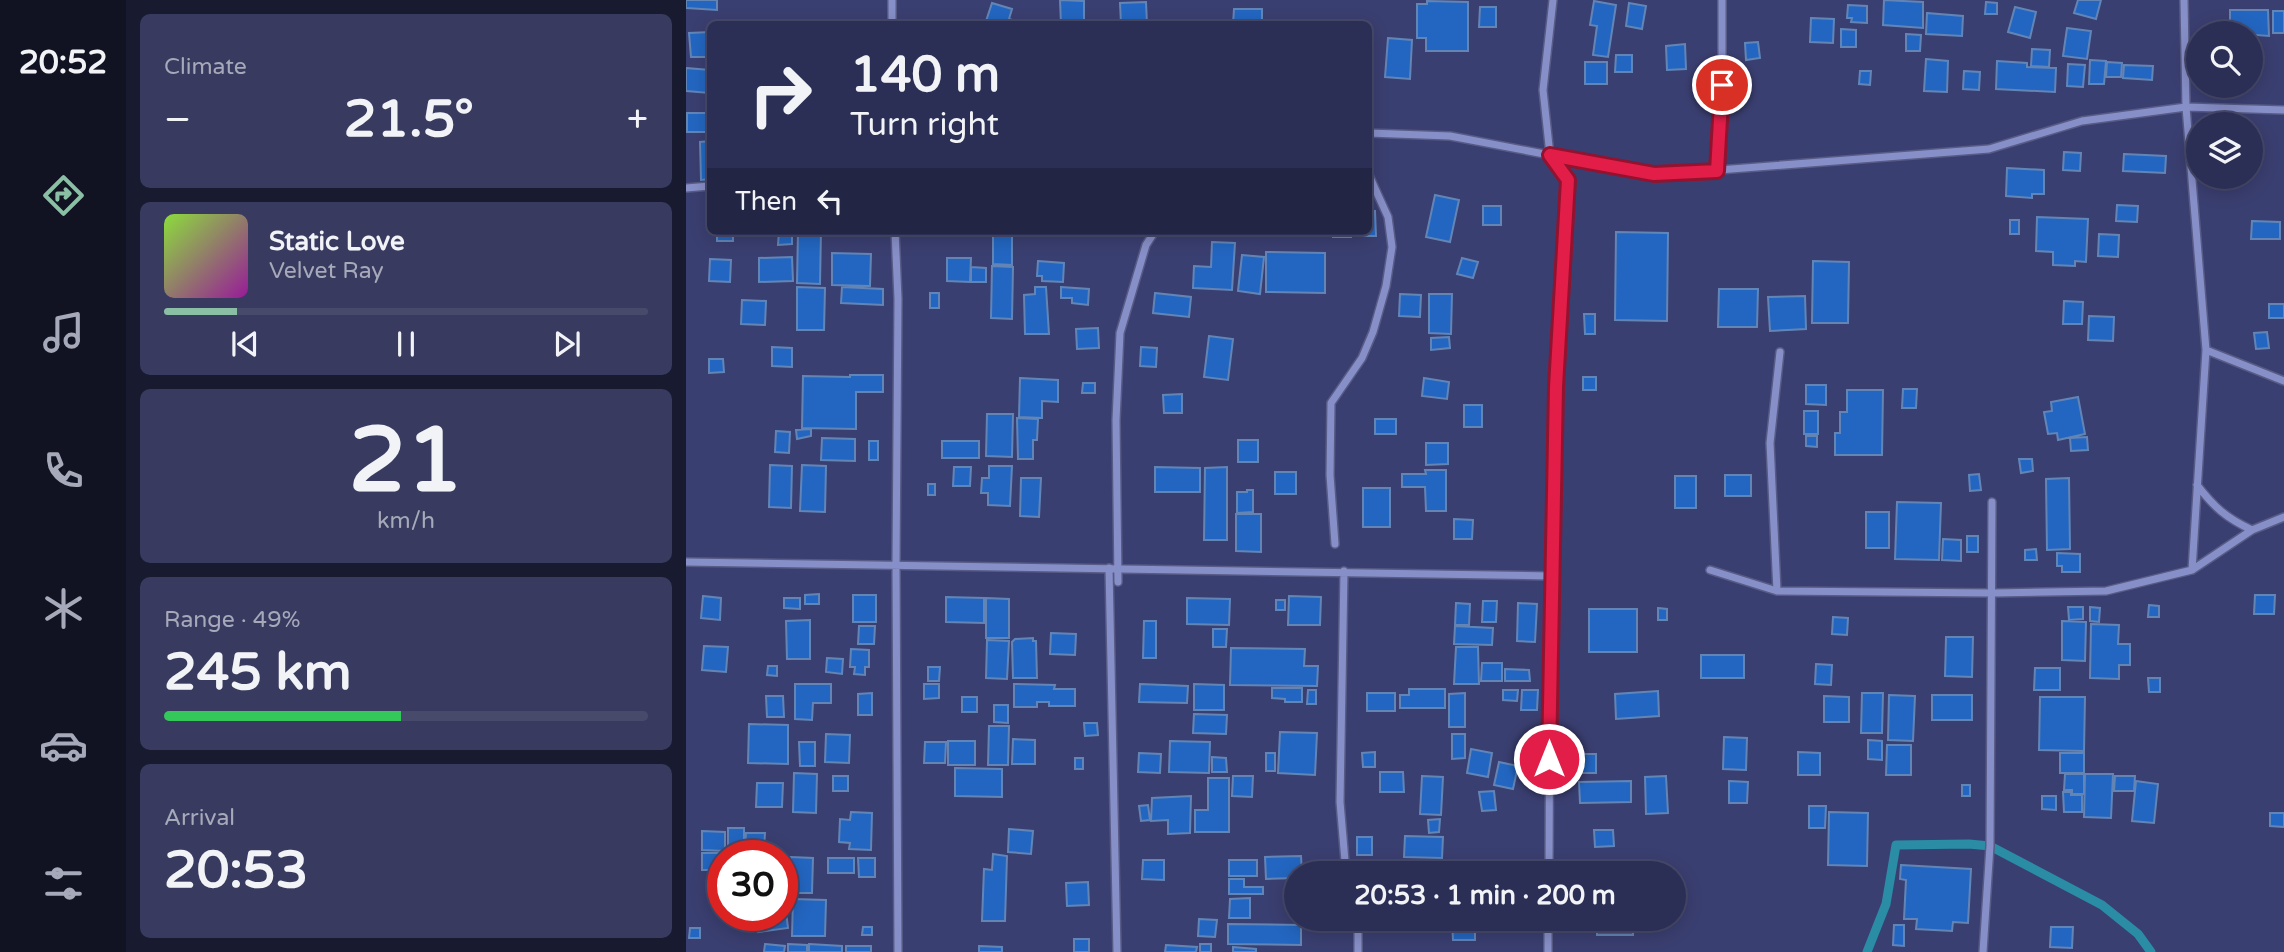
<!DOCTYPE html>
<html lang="en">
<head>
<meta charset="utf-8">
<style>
  body { margin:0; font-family:"Varela Round",sans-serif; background:#383b5f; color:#f1f3f6; height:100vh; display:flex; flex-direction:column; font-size:26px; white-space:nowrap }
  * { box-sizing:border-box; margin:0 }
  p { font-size:23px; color:#a6a9b9 }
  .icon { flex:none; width:38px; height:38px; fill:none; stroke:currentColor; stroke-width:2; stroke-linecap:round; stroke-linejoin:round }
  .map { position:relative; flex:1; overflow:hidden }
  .details { display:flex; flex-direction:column; gap:14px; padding:14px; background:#181a2f; width:560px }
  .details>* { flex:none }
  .banner { position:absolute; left:21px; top:21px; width:665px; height:214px; border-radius:10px; box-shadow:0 4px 18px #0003,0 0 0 2px #484a6c; background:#2c2f55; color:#f1f3f6; overflow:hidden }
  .controls { position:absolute; left:1500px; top:21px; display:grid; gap:14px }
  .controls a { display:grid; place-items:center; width:77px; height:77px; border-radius:50%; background:#2c2f55; box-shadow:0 4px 18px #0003,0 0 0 2px #484a6c; font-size:35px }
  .speed { position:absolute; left:21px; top:840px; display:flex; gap:14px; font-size:35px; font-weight:700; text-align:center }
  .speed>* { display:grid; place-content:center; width:91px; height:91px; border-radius:50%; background:#2c2f55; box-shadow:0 4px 18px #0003,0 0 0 2px #484a6c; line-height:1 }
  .speed .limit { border:10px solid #d22; background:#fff; color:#111 }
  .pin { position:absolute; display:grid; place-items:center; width:60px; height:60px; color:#fff; margin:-30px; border:4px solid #fff; border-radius:50%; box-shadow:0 2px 7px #0007 }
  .me { position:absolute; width:77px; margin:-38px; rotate:0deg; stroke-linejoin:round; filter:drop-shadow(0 0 5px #0008) }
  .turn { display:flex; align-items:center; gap:24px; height:147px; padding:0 28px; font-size:32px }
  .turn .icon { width:91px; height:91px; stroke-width:2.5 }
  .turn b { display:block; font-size:49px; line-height:60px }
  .then { display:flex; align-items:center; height:66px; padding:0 28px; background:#0003; gap:14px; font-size:26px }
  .big { font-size:52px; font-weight:800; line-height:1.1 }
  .details .tile { flex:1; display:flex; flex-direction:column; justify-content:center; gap:10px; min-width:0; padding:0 24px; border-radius:10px; background:#383b5f }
  .details .dial { align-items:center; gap:0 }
  .dial b { font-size:91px; line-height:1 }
  .song { display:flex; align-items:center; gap:21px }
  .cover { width:84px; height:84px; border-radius:10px; background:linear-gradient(135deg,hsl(90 70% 55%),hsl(300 70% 35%)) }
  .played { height:7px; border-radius:4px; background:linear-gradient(90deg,#8abfa5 15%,#484a6c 15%) }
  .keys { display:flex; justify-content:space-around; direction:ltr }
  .heat { display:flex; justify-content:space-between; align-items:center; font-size:38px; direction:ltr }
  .charge { height:10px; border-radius:5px; background:linear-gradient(90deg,#34c759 49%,#484a6c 0) }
  .trip { position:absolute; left:598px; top:861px; width:402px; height:70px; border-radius:35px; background:#2c2f55; box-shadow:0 4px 18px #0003,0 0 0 2px #484a6c; font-weight:800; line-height:70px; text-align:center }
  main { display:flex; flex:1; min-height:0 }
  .dock { display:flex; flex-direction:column; width:126px; justify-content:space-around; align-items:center; background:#121322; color:#a6a9b9 }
  .dock .icon { width:49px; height:49px }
  .dock .current { color:#8abfa5 }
  .dock b { font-size:32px; color:#f1f3f6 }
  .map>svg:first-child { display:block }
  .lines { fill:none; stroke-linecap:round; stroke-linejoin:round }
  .stream { stroke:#2a8da5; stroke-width:9 }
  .building { fill:#2366c1; stroke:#6385b6; stroke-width:2 }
  .street-casing { stroke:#575b85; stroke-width:10 }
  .street { stroke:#878fc8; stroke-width:7 }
  .route-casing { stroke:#92132f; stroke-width:18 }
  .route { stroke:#e11d48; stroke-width:12 }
</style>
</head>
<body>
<main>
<nav class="dock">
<b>20:52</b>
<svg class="icon current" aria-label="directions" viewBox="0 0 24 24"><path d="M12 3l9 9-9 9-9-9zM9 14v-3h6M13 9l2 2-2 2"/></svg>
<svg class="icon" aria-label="music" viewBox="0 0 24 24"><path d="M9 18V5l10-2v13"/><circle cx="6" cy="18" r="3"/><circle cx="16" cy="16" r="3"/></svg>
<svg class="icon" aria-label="phone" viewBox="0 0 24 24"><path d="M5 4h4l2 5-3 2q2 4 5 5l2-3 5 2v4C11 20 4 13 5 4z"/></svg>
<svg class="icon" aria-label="climate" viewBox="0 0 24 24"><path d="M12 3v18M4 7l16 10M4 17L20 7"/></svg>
<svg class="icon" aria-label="car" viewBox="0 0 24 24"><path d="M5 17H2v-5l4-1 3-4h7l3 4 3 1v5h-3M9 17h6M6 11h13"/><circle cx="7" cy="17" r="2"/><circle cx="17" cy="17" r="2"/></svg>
<svg class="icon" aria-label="filters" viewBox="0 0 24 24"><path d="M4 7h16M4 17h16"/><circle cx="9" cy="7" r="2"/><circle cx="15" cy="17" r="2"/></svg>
</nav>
<section class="details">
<div class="tile"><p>Climate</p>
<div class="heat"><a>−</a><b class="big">21.5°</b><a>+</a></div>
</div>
<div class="tile">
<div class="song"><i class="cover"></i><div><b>Static Love</b><p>Velvet Ray</p></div></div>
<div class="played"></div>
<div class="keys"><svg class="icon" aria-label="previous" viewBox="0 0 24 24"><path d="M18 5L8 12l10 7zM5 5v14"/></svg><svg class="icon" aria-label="pause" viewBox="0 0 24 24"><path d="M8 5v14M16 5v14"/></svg><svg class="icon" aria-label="next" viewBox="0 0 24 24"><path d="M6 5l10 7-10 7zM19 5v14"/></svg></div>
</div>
<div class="tile dial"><b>21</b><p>km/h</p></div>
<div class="tile"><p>Range · 49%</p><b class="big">245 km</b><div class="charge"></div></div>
<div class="tile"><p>Arrival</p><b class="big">20:53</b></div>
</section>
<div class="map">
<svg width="1598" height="952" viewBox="0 0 1598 952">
  <rect width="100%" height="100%" fill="#3a3f71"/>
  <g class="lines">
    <path class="stream" d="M1181,952L1200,904L1210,845L1283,844L1304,846L1416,905L1452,934L1465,952"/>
  </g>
  <path class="building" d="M0,0H31V10L0,8Z
    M374,0L398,1V24H375Z
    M1198,0L1237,2V28L1197,25Z
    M1392,0H1415L1410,19L1388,13Z
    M741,1L782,2V51H740V38H731V4H741Z
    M908,1L930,5L922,57L907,55L911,26L904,25Z
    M460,2L461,24H435L434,3Z
    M1300,2L1311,3V14H1299Z
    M306,3L326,9L323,19L340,24H299Z
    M943,3L960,6L956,29L940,26Z
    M1162,5L1181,6V23L1165,22L1166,18H1161Z
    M794,7H810V27H793Z
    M1329,7L1350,12L1344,38L1322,32Z
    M548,9H576V22L592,23V24H547Z
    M1544,10H1582L1583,36L1544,33Z
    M1587,11H1598V33H1587Z
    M1241,13L1277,16L1276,36L1240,34Z
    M1125,18L1148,19L1147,43L1124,42Z
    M1381,28L1405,31L1401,59L1377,56Z
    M1155,29L1170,30V47H1155Z
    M24,32V57H5L3,33Z
    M1220,34L1235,35L1234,51H1220Z
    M702,38L726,40L724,79L699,77Z
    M1072,42L1074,58L1060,60L1059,43Z
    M999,44L1000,69L981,70L980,46Z
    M1346,49L1364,50L1363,67L1345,66Z
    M930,55H946V72H929Z
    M1240,59L1262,61L1261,92L1238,91Z
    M1404,60L1420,61L1418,84H1403Z
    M1311,61L1341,63V67L1370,68L1369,92L1310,89Z
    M899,62H921V84H899Z
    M1421,62L1436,63L1435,77H1420Z
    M1382,64L1399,65L1397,87L1381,86Z
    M1438,65L1467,66L1466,80L1437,78Z
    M0,68L24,70L23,93L0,91Z
    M1174,71H1185L1184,85L1173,84Z
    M1278,71L1294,72L1293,90L1277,89Z
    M1,113H23V132H1Z
    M24,141V179L15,180L14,142Z
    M1378,152L1395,153L1394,171L1377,170Z
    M1438,154L1480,156L1479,173L1437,171Z
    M1321,168L1358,170V194H1346V198L1320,196Z
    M749,195L773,200L764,242L740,237Z
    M1431,205L1452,206L1451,222L1430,221Z
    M797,206H815V225H797Z
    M682,211H689L690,236H677V231H682Z
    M1351,217L1402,219L1400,262L1389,261V266L1367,265V252L1350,251Z
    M1324,220H1333V234H1324Z
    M1566,221L1594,222V239H1565Z
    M31,231H47V241H31Z
    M93,231H106V244L92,245Z
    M112,231H135L134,284L111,283Z
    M647,231H665V237H647Z
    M307,232L326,233V265L307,264Z
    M930,232L982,233L981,321L929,320Z
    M1413,234L1433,235L1432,257L1412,256Z
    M526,242L549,243L546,290L507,288L508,266L525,267Z
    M580,252L639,253V293L580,292Z
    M146,253L185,254L184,286L146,285Z
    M556,255L578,257L574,294L552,291Z
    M106,257L107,281L73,282V258Z
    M261,258H285L284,282L261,281Z
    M776,258L792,262L787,278L771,274Z
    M24,259L45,260L44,282L23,281Z
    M352,261L378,263L377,282L356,281V276H351Z
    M1127,261L1163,262L1162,323H1126Z
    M306,266L327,267L326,319L305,318Z
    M285,267L300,268V282H285Z
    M111,287L139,288L138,330H111Z
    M156,287L197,289V305L155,303Z
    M349,287H360L363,334H339L338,295L349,294Z
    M375,287L403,289L402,305L386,303V298H375Z
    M1033,289H1072L1071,327H1032Z
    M244,293H253V308H244Z
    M469,293L505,297L503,317L467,313Z
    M714,294L735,295L734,317L713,316Z
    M743,294H766L765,334L743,333Z
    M1119,296L1120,329L1084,331L1082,297Z
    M56,300L80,301L79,325L55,324Z
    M1378,301L1397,302L1396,324H1377Z
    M1583,304H1598V318H1583Z
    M898,314H909V334H899Z
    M1403,316L1428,317L1427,341L1402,340Z
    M412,328L413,348L391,349L390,329Z
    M1581,332L1583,348L1570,349L1568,333Z
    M523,336L547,339L542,380L518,377Z
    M763,337L764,348L745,350V338Z
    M86,347L106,348V367L86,366Z
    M455,347L471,348L470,367L454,366Z
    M23,359H37L38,372L23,373Z
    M164,375H197V392H170V429L116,428L117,376L164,377Z
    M897,377H910V390H897Z
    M334,378L372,380V402L356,401V418L333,417Z
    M738,378L763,382L761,399L736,396Z
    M397,383H409V393H396Z
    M1120,385H1140V405L1120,404Z
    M1217,389H1231L1230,408H1216Z
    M1161,390H1197L1196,455H1149V433H1154V412H1161Z
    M496,394V413H478L477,395Z
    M1392,397L1399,434L1372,440L1371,433L1362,434L1358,412L1366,411L1365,402Z
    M778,405H796V427H778Z
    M1118,411H1132V434H1118Z
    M301,414H327L326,457L300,456Z
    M331,418L352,419L351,440H347V459H332Z
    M689,419H710V434H689Z
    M125,429V436L111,439L110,430Z
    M90,431L104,432L103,453L89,452Z
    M1120,436H1131V447L1120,446Z
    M1401,437L1402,450L1385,451L1384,438Z
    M136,438L169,439V461L135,460Z
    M552,440H572V462H552Z
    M183,441H192V460H183Z
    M256,441H293V458H256Z
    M740,443H762V464L740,465Z
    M1333,459H1346L1347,471L1335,473Z
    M84,465L106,466L105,508L83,507Z
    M116,465L140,466L139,512L114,511Z
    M303,466H326L324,506L302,505V493H295L296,478H303Z
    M268,467H285L284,486H267Z
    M469,467L514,468V492H469Z
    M541,467V540H518L519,468Z
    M739,470H760V511H740L739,487H716V474H740Z
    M589,472H610V494H589Z
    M1293,474L1295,490L1284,491L1283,475Z
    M1039,475H1065V496H1039Z
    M989,476H1010V508H989Z
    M335,478H355L353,517L334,516Z
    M1383,478L1384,549L1361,550L1360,479Z
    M242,484H249V495H242Z
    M677,488H704V527H677Z
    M561,490H567V512L551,513V492H561Z
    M1211,502L1255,503L1253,560L1209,559Z
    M1180,512H1203V548H1180Z
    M550,514H575V552L550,551Z
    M768,519L787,520L786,539H768Z
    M1281,536H1292V552H1281Z
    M1257,539L1275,540V561L1256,560Z
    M1350,549L1351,560H1339V550Z
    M1371,553L1394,554V572H1376V566H1371Z
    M133,594V604H119V595Z
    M167,595H190V622H167Z
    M1569,595H1589L1588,614H1568Z
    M17,596L35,598L34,620L15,618Z
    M603,596L635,597L634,625H602Z
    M260,597L298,598V623L260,622Z
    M98,598H114V609L98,608Z
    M300,598L323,599V638H300Z
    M501,598L544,599L543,625L501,624Z
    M590,600H599V610H590Z
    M797,601H811L810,622H796Z
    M770,603L784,604L783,625H769Z
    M832,603L851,604L849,642L831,641Z
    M1463,605L1473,606V617H1462Z
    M1382,607H1397V619L1383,620Z
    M1404,607L1414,608L1413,622L1404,621Z
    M972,608L981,609V620H972Z
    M903,609H951V652H903Z
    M1147,617L1162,618L1161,635L1146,634Z
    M124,620V659H101L100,621Z
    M458,621H470V658H457Z
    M1376,621L1400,622L1399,661L1376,660Z
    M1405,624L1433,625L1432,644H1444V665H1433V679L1404,678Z
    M173,626H189L188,644H172Z
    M769,626L807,628L806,645L768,644Z
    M527,629H541L540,647H527Z
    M365,633L390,634L389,655L364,654Z
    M1260,637H1287L1286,677L1259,676Z
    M347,638V641H350L351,678H327L326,642L329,639Z
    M301,640L323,641L321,679L300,678Z
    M18,646L42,647L40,672L16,670Z
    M770,647H792L793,684H768Z
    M545,648L619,649L618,666H632L631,686L544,685Z
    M165,649L183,650V667H179V675L168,674L169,667H164Z
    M1015,655H1058V678H1015Z
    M141,658L157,659L156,674L140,672Z
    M796,663H816V681H795Z
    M1130,664L1146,665L1145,685L1129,684Z
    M82,666H91V676L81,675Z
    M242,667H254L253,681H242Z
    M1349,668H1374V690H1348Z
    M819,669L843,670L844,681H819Z
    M1462,678H1474V692H1463Z
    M109,684H145V703H127L126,720L109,719Z
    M238,684H253V698L238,699Z
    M328,684L369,685L368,689H389V706H363V702H351V707H328Z
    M454,684L502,686L501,703L453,702Z
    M508,684L538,685V710H508Z
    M586,688H616V702H599V699L586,698Z
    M723,689H759V708H714V695H723Z
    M622,690H630V704H621Z
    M817,690H832L831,701L817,700Z
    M836,690H852L851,710H835Z
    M972,691L973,716L930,719L929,694Z
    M186,693V715H172V694Z
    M681,693H709V711H681Z
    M779,693V727H763V694Z
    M1176,693H1197L1196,733H1175Z
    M1203,695L1229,696L1227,741L1202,740Z
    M1246,695H1286V720H1246Z
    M80,696H97L98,717H81Z
    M1138,696L1163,697V722H1138Z
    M276,697H291V712H276Z
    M1354,697H1399L1398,751L1353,750Z
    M308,705H322V723L308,722Z
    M508,714L541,715L540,734L507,733Z
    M398,723H411L412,735L399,736Z
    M63,724L102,725V764L62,763Z
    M303,726H323L322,765H302Z
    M594,732L631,733L629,775L592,773Z
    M140,734L164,735L163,763L139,762Z
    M766,734H779V758L766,759Z
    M1038,737L1061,738L1060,770L1037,769Z
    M327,739L349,740V764H326Z
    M1182,740L1196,741V760L1182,759Z
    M262,741H289V765H262Z
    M484,741L524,742L523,773L483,772Z
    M113,742H129V766H114Z
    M239,742H260L259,763H238Z
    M1201,745H1225V775H1200Z
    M785,749L806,753L802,777L781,773Z
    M689,752V767H677L676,753Z
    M1112,752L1134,753V775H1112Z
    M453,753L475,754L474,773L452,772Z
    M580,753H589V771H580Z
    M1374,753H1398V773H1374Z
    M832,754H840L841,773H833Z
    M890,754H910V773H890Z
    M526,757L540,758L541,772H526Z
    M389,758H397V769H389Z
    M813,762L832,766L827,789L808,785Z
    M269,768L316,769V797L269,796Z
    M694,772H717L718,792H694Z
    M108,773L131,774L130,813L107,812Z
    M1379,774H1398V794H1386V790H1378Z
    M1399,774H1427L1425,818L1398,817Z
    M147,776H162V791H147Z
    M547,776H567L566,797L546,796Z
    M736,776L757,777L755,815L734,814Z
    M980,776L982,813L960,814L959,777Z
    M1429,776H1449L1448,791H1428Z
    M522,778H543V832H509V810H522Z
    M945,781V802L894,803L893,782Z
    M1043,781L1062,782L1061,803H1043Z
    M1450,781L1472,784L1468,823L1446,821Z
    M71,783H97L96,807H70Z
    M1276,785H1284V796H1276Z
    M808,791L810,810L796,811L793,792Z
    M1377,792H1385V795H1396V812H1378Z
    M505,796L504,833L482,834V820L465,821L466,798Z
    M1356,796H1370V810L1356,809Z
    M462,805L464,820L455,821L453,806Z
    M1123,806H1140L1139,828H1123Z
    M165,812L186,813L185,850L163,849L164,843L153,842L154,819L164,820Z
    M1143,812L1182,813L1181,866L1142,865Z
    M1584,813H1598V827L1584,826Z
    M754,819L753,832L743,833L742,820Z
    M42,828H58V850L42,849Z
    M323,829L347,831L345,854L322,852Z
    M908,830H927L928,846L909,847Z
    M16,831L39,832V851L16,850Z
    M60,833H79L78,848H59Z
    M719,836L757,837L756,858L718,857Z
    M671,837H686V855H671Z
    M16,853H35V868H32V870H16Z
    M307,854L321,856L319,921H296L298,869L306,870Z
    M615,856L616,873H611V878L580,879L579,857Z
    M105,857L127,858L126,893H104Z
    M142,858H168V873H142Z
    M172,858H189V877H173Z
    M457,860H478V880L456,879Z
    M543,860H571V876H543Z
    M810,863V873H788V864Z
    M1215,865L1285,869L1282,923L1267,922L1266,931L1230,929L1231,919H1218L1220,880L1214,879Z
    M916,867V873H893V868Z
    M543,879H558V887H577V894H543Z
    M402,882L403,905L381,906L380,883Z
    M564,898V918H543L544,899Z
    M107,899L140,900L139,936H106Z
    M99,903L102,928L72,932L70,915H96V904Z
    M513,919L531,920L529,937L512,936Z
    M734,919H759V928H734Z
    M766,919H789V940H767Z
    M947,919V935H911V919Z
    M542,924L615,925V945L542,944Z
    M1208,925H1218V946L1207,945Z
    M177,927H186V935H176Z
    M1365,927H1387L1386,948L1364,947Z
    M4,928H14V938H3Z
    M388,939H403V952H388Z
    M79,944L99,946L98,952H78Z
    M102,944L121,945V952H102Z
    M123,944L156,946V952H123Z
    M514,944H525V952H514Z
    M480,945L511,947L510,952H479Z
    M160,946H185V952H160Z
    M293,946L316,947V952H293Z
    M547,947L570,949V952H547Z"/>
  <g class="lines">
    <defs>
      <path id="street" d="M206,0V24
        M1498,0L1500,107L1520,350L1506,570
        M682,133L764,136L968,175L1303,149L1396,121L1500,107L1598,110
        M1031,171L1036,85V0
        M0,188L24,186
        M209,231L212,299L210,565L212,952
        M1520,350L1598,381
        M1511,485C1528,507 1540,518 1566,530
        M649,544L644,475L645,403L676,358L687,332L700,286L706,247L702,217L682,173
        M0,562L865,576
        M423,568L431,952
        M1024,570L1091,591L1084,443L1094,352
        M658,571L654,802L660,873
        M432,582L430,420L434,333L460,245L469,231
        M1091,591L1307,593L1420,591L1506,570L1566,530L1598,517
        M863,873C864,642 864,411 882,180L864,155L857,90L867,0
        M670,919L672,930V952
        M862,952V919
        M1297,952L1304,846L1306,502"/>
    </defs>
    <use href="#street" class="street-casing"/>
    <use href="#street" class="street"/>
  </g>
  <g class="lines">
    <defs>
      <path id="route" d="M863,759L870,387L882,180L864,155L968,174L1031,171L1036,85"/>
    </defs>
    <use href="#route" class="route-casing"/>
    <use href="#route" class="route"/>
  </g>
</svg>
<div class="controls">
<a><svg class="icon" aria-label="search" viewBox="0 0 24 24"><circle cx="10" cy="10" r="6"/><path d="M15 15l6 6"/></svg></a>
<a><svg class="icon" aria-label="layers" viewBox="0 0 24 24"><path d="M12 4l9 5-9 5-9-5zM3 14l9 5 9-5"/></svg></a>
</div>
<div class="speed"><div class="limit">30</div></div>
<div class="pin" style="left:1036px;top:85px;background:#d93025"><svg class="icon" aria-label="arrive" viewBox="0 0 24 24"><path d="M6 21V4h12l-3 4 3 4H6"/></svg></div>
<svg class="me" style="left:863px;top:759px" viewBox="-20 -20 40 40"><circle r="17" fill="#e11d48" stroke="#fff" stroke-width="3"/><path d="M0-11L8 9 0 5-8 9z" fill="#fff"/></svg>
<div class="trip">20:53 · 1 min · 200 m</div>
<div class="banner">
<div class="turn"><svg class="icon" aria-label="right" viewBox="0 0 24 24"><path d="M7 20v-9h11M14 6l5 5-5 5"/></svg><div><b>140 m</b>Turn right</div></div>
<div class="then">Then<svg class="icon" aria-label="left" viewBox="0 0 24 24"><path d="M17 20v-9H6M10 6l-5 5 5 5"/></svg></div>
</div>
</div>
</main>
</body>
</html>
